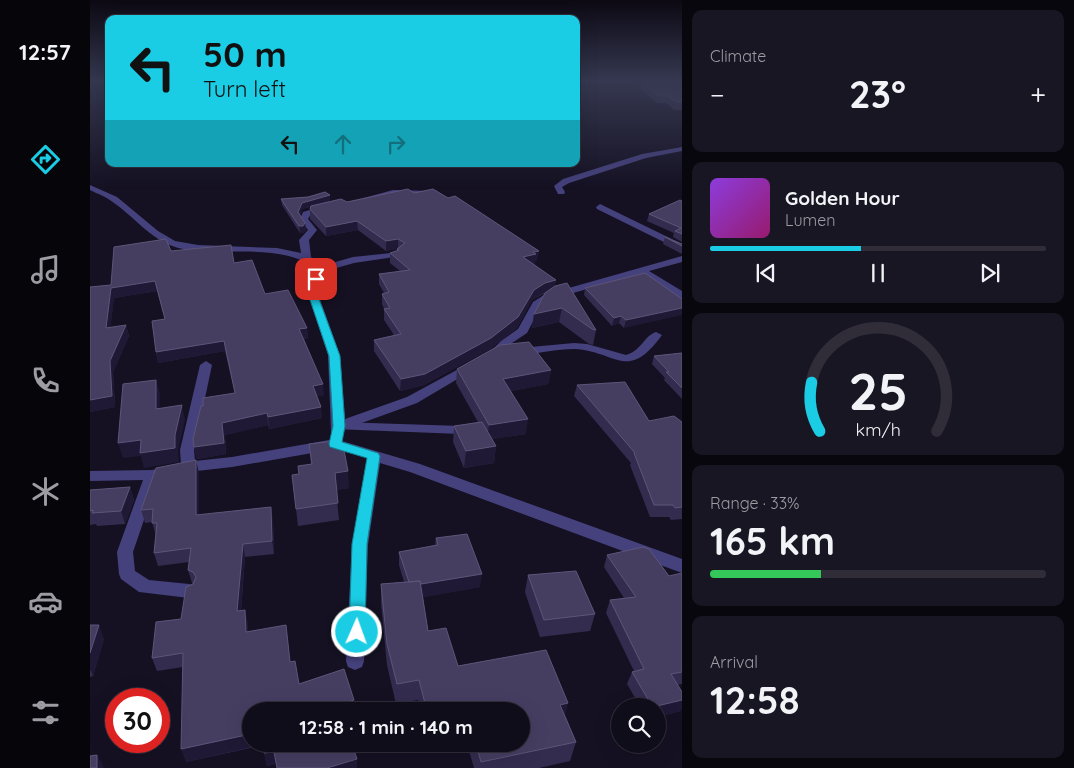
<!DOCTYPE html>
<html lang="en">
<head>
<meta charset="utf-8">
<style>
  body { margin:0; font-family:Quicksand,sans-serif; background:#191623; color:#f1f3f6; height:100vh; display:flex; flex-direction:column; font-size:19px; white-space:nowrap }
  * { box-sizing:border-box; margin:0 }
  p { font-size:16px; color:#9c9ca2 }
  .icon { flex:none; width:28px; height:28px; fill:none; stroke:currentColor; stroke-width:2; stroke-linecap:round; stroke-linejoin:round }
  .map { position:relative; flex:1; overflow:hidden }
  .panel { display:flex; flex-direction:column; gap:10px; padding:10px; background:#09070e; width:392px }
  .panel>* { flex:none }
  .hud { position:absolute; left:15px; top:15px; width:475px; height:152px; border-radius:10px; box-shadow:0 5px 20px #0002,0 0 0 1px #302d39; background:#1acce4; color:#111; overflow:hidden }
  .buttons { position:absolute; left:521px; top:698px; display:grid; gap:10px }
  .buttons a { display:grid; place-items:center; width:55px; height:55px; border-radius:50%; background:#100d1a; box-shadow:0 5px 20px #0002,0 0 0 1px #302d39; font-size:25px }
  .speed { position:absolute; left:15px; top:688px; display:flex; gap:10px; font-size:25px; font-weight:700; text-align:center }
  .speed>* { display:grid; place-content:center; width:65px; height:65px; border-radius:50%; background:#100d1a; box-shadow:0 5px 20px #0002,0 0 0 1px #302d39; line-height:1 }
  .speed .limit { border:8px solid #d22; background:#fff; color:#111 }
  .pin { position:absolute; display:grid; place-items:center; width:42px; height:42px; color:#fff; margin:-21px; border-radius:10px; box-shadow:0 2px 8px #0006 }
  .me { position:absolute; width:55px; margin:-28px; rotate:2deg; stroke-linejoin:round; filter:drop-shadow(0 0 4px #0008) }
  .turn { display:flex; align-items:center; gap:18px; height:105px; padding:0 15px; font-size:22px }
  .turn .icon { width:65px; height:65px; stroke-width:2.5 }
  .turn b { display:block; font-size:35px; line-height:42px }
  .lanes { display:flex; align-items:center; height:48px; padding:0 15px; background:#0003; justify-content:center; gap:25px; direction:ltr }
  .lanes .off { opacity:.35 }
  .big { font-size:38px; font-weight:800; line-height:1.1 }
  .panel .card { flex:1; display:flex; flex-direction:column; justify-content:center; gap:8px; min-width:0; padding:0 18px; border-radius:10px; background:#191623 }
  .panel .dial { align-items:center; gap:0 }
  .dial svg { height:130px; overflow:visible; fill:none; stroke:#302d39; stroke-width:7; stroke-linecap:round; text-anchor:middle }
  .dial text { fill:#f1f3f6; stroke:none }
  .song { display:flex; align-items:center; gap:15px }
  .cover { width:60px; height:60px; border-radius:8px; background:linear-gradient(135deg,hsl(270 70% 55%),hsl(320 70% 35%)) }
  .played { height:5px; border-radius:2px; background:linear-gradient(90deg,#1acce4 45%,#302d39 45%) }
  .keys { display:flex; justify-content:space-around; direction:ltr }
  .heat { display:flex; justify-content:space-between; align-items:center; font-size:28px; direction:ltr }
  .charge { height:8px; border-radius:4px; background:linear-gradient(90deg,#34c759 33%,#302d39 0) }
  .trip { position:absolute; left:152px; top:702px; width:288px; height:50px; border-radius:25px; background:#100d1a; box-shadow:0 5px 20px #0002,0 0 0 1px #302d39; font-weight:800; line-height:50px; text-align:center }
  main { display:flex; flex:1; min-height:0 }
  .menu { display:flex; flex-direction:column; width:90px; justify-content:space-around; align-items:center; background:#06050a; color:#9c9ca2 }
  .menu .icon { width:35px; height:35px }
  .menu .selected { color:#1acce4 }
  .menu b { font-size:22px; color:#f1f3f6 }
  .map>svg:first-child { display:block }
  .lines { fill:none; stroke-linecap:round; stroke-linejoin:round }
  .lane { fill:#45417d; fill-rule:evenodd }
  .street { fill:#45417d; fill-rule:evenodd }
  .wall { fill:#342c4f }
  .shaded-wall { fill:#201936 }
  .building { fill:#463e61; stroke:#5d5679 }
  .route { fill:#1acce4; stroke:#118594 }
</style>
</head>
<body>
<main>
<nav class="menu">
<b>12:57</b>
<svg class="icon selected" aria-label="directions" viewBox="0 0 24 24"><path d="M12 3l9 9-9 9-9-9zM9 14v-3h6M13 9l2 2-2 2"/></svg>
<svg class="icon" aria-label="music" viewBox="0 0 24 24"><path d="M9 18V5l10-2v13"/><circle cx="6" cy="18" r="3"/><circle cx="16" cy="16" r="3"/></svg>
<svg class="icon" aria-label="phone" viewBox="0 0 24 24"><path d="M5 4h4l2 5-3 2q2 4 5 5l2-3 5 2v4C11 20 4 13 5 4z"/></svg>
<svg class="icon" aria-label="climate" viewBox="0 0 24 24"><path d="M12 3v18M4 7l16 10M4 17L20 7"/></svg>
<svg class="icon" aria-label="car" viewBox="0 0 24 24"><path d="M5 17H2v-5l4-1 3-4h7l3 4 3 1v5h-3M9 17h6M6 11h13"/><circle cx="7" cy="17" r="2"/><circle cx="17" cy="17" r="2"/></svg>
<svg class="icon" aria-label="filters" viewBox="0 0 24 24"><path d="M4 7h16M4 17h16"/><circle cx="9" cy="7" r="2"/><circle cx="15" cy="17" r="2"/></svg>
</nav>
<div class="map">
<svg width="592" height="768" viewBox="0 0 592 768">
  <rect width="100%" height="100%" fill="#151123"/>
  <g class="lines">
    <path class="lane" d="M249,422L371,426L376,427L378,430L376,433L371,434L244,429L242,426L244,423Z"/>
    <path class="street" d="M592,147V151L556,158L479,183L472,187L475,192L474,194H468L464,186L473,179L552,154Z
      M0,185L27,197L68,231L85,241L108,245L187,248L211,253L209,240L218,230L210,219L213,212L236,205L239,206V210L221,214L218,219L227,230L219,240L221,257L235,265L263,257L311,252V256L264,263L236,271L231,279L227,291L250,355L255,419L317,397L376,365L380,364L386,368L327,403L255,429L253,435H243L241,432L238,355L217,291L221,279L228,270C190,241 136,257 93,249C63,243 47,219 24,203C17,197 8,194 0,190Z
      M303,190L339,191L343,193L339,195L303,194L256,206L252,204Z
      M510,204L592,244V251L507,209L506,207Z
      M592,256V262L559,271L592,291V299L550,274L462,299L451,306L437,333L419,345L406,359L402,360L396,356L411,341L428,329L443,302L454,295Z
      M566,332L572,335C537,383 527,351 484,349C466,349 448,353 430,356L424,352L430,348L484,343L497,344L536,355C551,351 555,335 566,332Z
      M116,361L122,365L104,450L105,461L142,457L245,439L330,464L592,559V573L320,472L290,463L278,545L274,661L272,667L265,670L258,667L256,661L262,545L277,458L245,449L142,467L98,472L68,479L43,552L45,571L59,580L99,584L105,586L108,591L105,596L99,598L49,592L31,579L29,574L27,552L53,480L0,481V471L62,470L91,464L90,450L110,365Z"/>
  </g>
  <path class="wall" d="M550,81H592V110H584L576,103H567L549,88Z
    M324,193L447,261H445L444,265L466,280L464,287L506,330L503,345L499,344L469,322L442,328L444,314L455,293L442,300L427,328L400,349L334,385L310,391L284,351V340L304,335L294,320V309L292,304V294L294,293L289,284V274L310,271L300,263V253L307,251V249L296,251L268,230L236,236L220,219V207L212,209L210,215L215,223L216,230L213,233H210L192,205L191,199L240,195V201L257,202Z
    M592,201V242L583,237L584,233L557,221L559,214Z
    M575,237L592,244V254L573,244Z
    M81,251L144,263L175,294L217,328L218,338L214,339L234,395L227,396L232,418L179,429L178,425L135,435L136,454L107,459L104,447L113,406L145,393L135,351L68,363L66,352L75,320L67,291L24,298L20,328L36,325L39,336L23,372L25,407L0,412V287L21,285Z
    M555,273L534,328L529,323L522,326L494,295L495,288Z
    M592,353V399L574,380L575,378L562,364L564,356Z
    M367,369L461,370L458,384L421,391L436,434L402,439L406,446L404,463L374,468L363,442L364,426L388,422L366,383Z
    M487,385L559,421L592,422V519L581,520L579,517H560L540,465L541,463L484,396Z
    M219,444L259,488L246,490L249,520L208,526L202,475L209,474L221,464Z
    M109,473V515L183,520L184,554L155,557L151,611L158,623V632L200,662L209,684L264,700L265,711H161L262,744L177,766L174,753V745L96,762L93,667L67,671L62,658L91,619L103,584L102,583L98,570L99,562L68,566L64,553L66,536L62,522L55,523L51,510Z
    M40,487L44,500L35,524L7,526L6,524L0,525V490Z
    M346,538L390,587L333,597L338,631L368,666L475,715L486,742L480,761L449,768H384L377,744H431V711H331L328,700L306,704L297,665L291,604V584L314,582L309,565V552L345,545Z
    M517,555L579,576L592,573V684L587,685L592,692V708L590,711L568,717V706H550L537,684L542,672L544,671L516,613L520,600L534,598L514,567Z
    M438,575L505,614L500,631L450,637L435,592Z
    M0,625L14,639L3,676L0,677Z"/>
  <path class="shaded-wall" d="M240,195V201L212,209L208,218V212L212,203Z
    M267,221L268,230L236,236V227Z
    M215,223L216,230L213,233H210L209,226Z
    M308,239V249L296,251V241Z
    M449,251L447,261H445V265L432,267L433,257L443,252Z
    M466,280L464,290L453,293L442,300L427,328L400,349L334,385L310,391L311,379L444,290L455,283Z
    M65,281L67,291L24,298L19,339L16,328L21,288Z
    M472,308L469,322L442,328L444,314Z
    M592,308V315L534,328L536,320Z
    M531,316L529,323L522,326L524,318Z
    M36,325L39,336L23,372L25,407L0,412V400Z
    M217,328L218,338L210,339L209,329Z
    M134,341L135,351L68,363L66,352Z
    M461,370L458,384L411,393L413,379Z
    M66,380L70,394L69,424L66,409Z
    M233,384L234,395L223,397V386Z
    M92,405L95,420L88,450L89,462L54,468L51,456L33,458L28,443L85,435Z
    M231,407L232,418L179,429L178,417Z
    M177,413L178,425L135,435L136,454L107,459L104,447L132,423Z
    M438,419L436,434L397,440L399,425Z
    M406,446L404,463L374,468L376,451Z
    M106,460L109,473V528L106,515Z
    M258,471L259,488L246,490L245,473Z
    M40,487L44,500L35,524L31,511Z
    M181,507L183,520L184,554L182,541Z
    M153,544L155,557L150,624L147,611Z
    M392,574L390,587L320,600V586Z
    M155,610L158,623V645L156,632Z
    M9,625L14,639L3,676L0,669V653Z
    M264,700L265,711H252V704Z
    M592,700V708L590,711L568,717V706Z
    M478,703L473,723L470,705Z
    M374,704L373,711H339Z
    M161,734V744H175L96,762L91,749Z
    M184,752L186,764L177,766L174,753Z
    M7,755L14,768H7Z
    M267,759V768H237Z"/>
  <path class="building" d="M550,81H592V102H586L578,96H569Z
    M318,189L324,193L343,189L358,198L365,196L449,251L443,252L446,254L433,257L466,280L455,283L444,290L428,317L401,338L335,374L311,379L284,340L311,334L294,309L300,308L292,294L299,292L289,274L320,270L300,253L309,250L307,249L315,243L308,239L296,241L267,221L236,227L220,209L221,206L251,199L257,202Z
    M235,192L240,195L212,203L208,212L215,223L213,226H209L191,199L218,197Z
    M590,200L592,201V234L585,231L591,228L559,214Z
    M575,237L592,244V246Z
    M76,239L81,251L141,245L144,263L162,260L175,294L198,290L217,328L209,329L233,384L223,386L231,407L178,417L177,413L132,423L134,443L104,447L103,439L111,406H113V398L145,393L134,341L66,352L62,321L75,319L65,281L21,288L16,328L36,325L20,361L22,396L0,400V287L21,285L24,247Z
    M555,273L592,299V308L536,320L531,316L524,318L495,288Z
    M477,283L506,330L502,329L472,308L444,314L455,293L465,286Z
    M439,342L461,370L413,379L438,419L399,425L367,369L410,345Z
    M592,353V388L576,372H579L564,356Z
    M66,380V409L92,405L85,435V448L50,453L51,440L28,443L33,384Z
    M535,382L559,421L584,416L592,422V507L585,508L583,505H564L544,453H545L487,385Z
    M392,422L406,446L376,451L364,426Z
    M252,440L258,471L245,473L248,503L206,509L202,475L209,474L208,466L222,464L219,444Z
    M106,460V515L181,507L182,541L153,544L147,611L155,610L156,632L196,625L200,662L205,661L209,684L254,669L264,700L252,704L254,711H161V734L91,749L93,653L62,658L66,622L91,619L96,587L103,584L106,577L103,572L98,570L101,548L64,553L67,523H62L63,509L51,510L66,468Z
    M40,487L31,511L2,513L3,510L0,511V490Z
    M377,534L392,574L331,584L330,581L319,582L309,552L348,545L346,538Z
    M553,547L559,549L579,576L592,573V672L581,674L592,692V700L567,706H562L542,672L554,669L520,600L546,597L517,555Z
    M486,571L505,614L454,620L438,575Z
    M330,581L338,631L356,628L368,666L456,650L478,703L470,705L486,742L391,762L386,744H431V711H376L374,704L337,711L329,680L307,684L297,644L291,584Z
    M0,625H9L0,653Z
    M173,744H262L267,759L237,768H187L184,752L174,753Z
    M7,755V768H0V756Z"/>
  <linearGradient id="sky" x2="0" y2="1"><stop stop-color="#0c0913"/><stop offset="0.43" stop-color="#353850"/><stop offset="1" stop-color="#353850" stop-opacity="0"/></linearGradient>
  <rect width="592" height="188" fill="url(#sky)"/>
  <path class="route" d="M226,276L230,279L226,291L250,356L255,426L252,442L288,453L290,456L277,544L275,632L273,637L267,639L261,637L259,632L262,544L277,458L240,447L239,444L243,426L239,356L217,291L221,279Z"/>
</svg>
<div class="buttons">
<a><svg class="icon" aria-label="search" viewBox="0 0 24 24"><circle cx="10" cy="10" r="6"/><path d="M15 15l6 6"/></svg></a>
</div>
<div class="speed"><div class="limit">30</div></div>
<div class="pin" style="left:226px;top:279px;background:#d93025"><svg class="icon" aria-label="arrive" viewBox="0 0 24 24"><path d="M6 21V4h12l-3 4 3 4H6"/></svg></div>
<svg class="me" style="left:267px;top:632px" viewBox="-20 -20 40 40"><circle r="17" fill="#1acce4" stroke="#fff" stroke-width="3"/><path d="M0-11L8 9 0 5-8 9z" fill="#fff"/></svg>
<div class="trip">12:58 · 1 min · 140 m</div>
<div class="hud">
<div class="turn"><svg class="icon" aria-label="left" viewBox="0 0 24 24"><path d="M17 20v-9H6M10 6l-5 5 5 5"/></svg><div><b>50 m</b>Turn left</div></div>
<div class="lanes"><svg class="icon" aria-label="left" viewBox="0 0 24 24"><path d="M17 20v-9H6M10 6l-5 5 5 5"/></svg><svg class="icon off" aria-label="ahead" viewBox="0 0 24 24"><path d="M12 20V5M6 11l6-6 6 6"/></svg><svg class="icon off" aria-label="right" viewBox="0 0 24 24"><path d="M7 20v-9h11M14 6l5 5-5 5"/></svg></div>
</div>
</div>
<section class="panel">
<div class="card"><p>Climate</p>
<div class="heat"><a>−</a><b class="big">23°</b><a>+</a></div>
</div>
<div class="card">
<div class="song"><i class="cover"></i><div><b>Golden Hour</b><p>Lumen</p></div></div>
<div class="played"></div>
<div class="keys"><svg class="icon" aria-label="previous" viewBox="0 0 24 24"><path d="M18 5L8 12l10 7zM5 5v14"/></svg><svg class="icon" aria-label="pause" viewBox="0 0 24 24"><path d="M8 5v14M16 5v14"/></svg><svg class="icon" aria-label="next" viewBox="0 0 24 24"><path d="M6 5l10 7-10 7zM19 5v14"/></svg></div>
</div>
<div class="card dial"><svg viewBox="0 0 100 80">
<path d="M14 69A42 42 0 1 1 86 69"/>
<path d="M14 69A42 42 0 0 1 9 39" stroke="#1acce4"/>
<text x="50" y="56" font-size="32" font-weight="700">25</text>
<text x="50" y="72" font-size="11">km/h</text>
</svg></div>
<div class="card"><p>Range · 33%</p><b class="big">165 km</b><div class="charge"></div></div>
<div class="card"><p>Arrival</p><b class="big">12:58</b></div>
</section>
</main>
</body>
</html>
